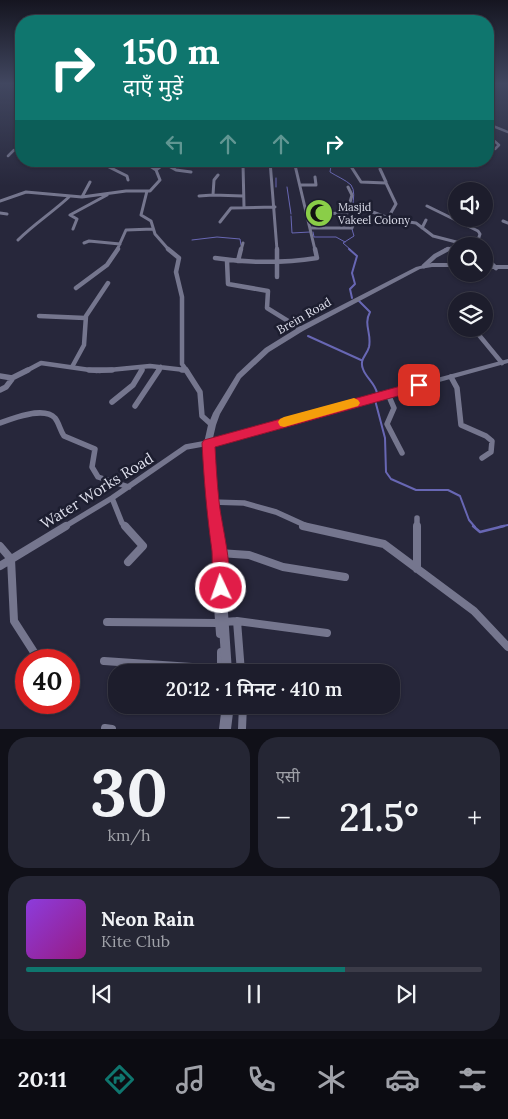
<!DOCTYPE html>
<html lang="hi">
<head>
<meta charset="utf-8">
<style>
  body { margin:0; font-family:Lora,"Noto Sans Devanagari",serif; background:#252634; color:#f1f3f6; height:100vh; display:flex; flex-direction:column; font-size:19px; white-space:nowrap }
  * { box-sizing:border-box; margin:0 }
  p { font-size:16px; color:#a0a2a9 }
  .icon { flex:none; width:28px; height:28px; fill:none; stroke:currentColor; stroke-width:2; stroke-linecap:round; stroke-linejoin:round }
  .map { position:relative; height:729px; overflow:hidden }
  .details { display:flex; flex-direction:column; gap:8px; padding:8px; background:#101018; flex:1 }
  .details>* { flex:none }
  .banner { position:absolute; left:15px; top:15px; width:479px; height:152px; border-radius:20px; box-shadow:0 1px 4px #0004,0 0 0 1px #3b3b48; background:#0f766e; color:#fff; overflow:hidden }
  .tools { position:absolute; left:448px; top:182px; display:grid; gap:10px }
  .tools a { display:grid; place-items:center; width:45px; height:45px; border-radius:50%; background:#1d1d2c; box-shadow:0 1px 4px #0004,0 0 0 1px #3b3b48; font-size:25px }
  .speed { position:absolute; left:15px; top:649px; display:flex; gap:10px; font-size:25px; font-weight:700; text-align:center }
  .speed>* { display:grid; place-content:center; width:65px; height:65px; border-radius:50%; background:#1d1d2c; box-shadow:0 1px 4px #0004,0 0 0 1px #3b3b48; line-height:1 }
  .speed .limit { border:8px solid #d22; background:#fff; color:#111 }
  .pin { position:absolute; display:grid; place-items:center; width:42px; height:42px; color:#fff; margin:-21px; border-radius:10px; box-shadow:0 2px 8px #0006 }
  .me { position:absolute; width:55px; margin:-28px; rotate:357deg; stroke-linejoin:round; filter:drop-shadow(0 0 4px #0008) }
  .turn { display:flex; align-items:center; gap:18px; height:105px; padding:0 25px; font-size:22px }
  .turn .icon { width:65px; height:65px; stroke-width:2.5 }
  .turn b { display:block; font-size:35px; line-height:42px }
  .lanes { display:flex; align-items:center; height:48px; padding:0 25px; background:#0003; justify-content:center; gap:25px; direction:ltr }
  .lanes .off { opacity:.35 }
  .big { font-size:38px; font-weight:600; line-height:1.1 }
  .details .card { flex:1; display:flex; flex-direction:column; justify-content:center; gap:8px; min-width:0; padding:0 18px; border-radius:20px; background:#252634 }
  .details .dial { align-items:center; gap:0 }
  .dial b { font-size:65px; line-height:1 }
  .song { display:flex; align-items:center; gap:15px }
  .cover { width:60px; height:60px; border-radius:8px; background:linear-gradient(135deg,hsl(270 70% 55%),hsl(310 70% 35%)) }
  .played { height:5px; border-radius:2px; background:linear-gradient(90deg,#0f766e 70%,#3b3b48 70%) }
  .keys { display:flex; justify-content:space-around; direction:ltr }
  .heat { display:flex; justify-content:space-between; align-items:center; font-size:28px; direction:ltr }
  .details .tiles { flex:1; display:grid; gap:8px; grid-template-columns:1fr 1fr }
  .card:last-child { grid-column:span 2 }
  .trip { position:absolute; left:108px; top:664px; width:292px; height:50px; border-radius:20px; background:#1d1d2c; box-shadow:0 1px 4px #0004,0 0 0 1px #3b3b48; font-weight:600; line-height:50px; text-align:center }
  .tabs { display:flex; height:80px; justify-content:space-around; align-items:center; background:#0c0c12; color:#a0a2a9 }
  .tabs .icon { width:35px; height:35px }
  .tabs .selected { color:#0f766e }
  .tabs b { font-size:22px; color:#f1f3f6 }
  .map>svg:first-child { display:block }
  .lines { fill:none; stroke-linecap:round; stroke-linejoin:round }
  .stream-far2 { stroke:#6867b4; stroke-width:1 }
  .stream-far1 { stroke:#6867b4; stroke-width:2 }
  .stream { stroke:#6867b4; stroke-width:2.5 }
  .street-far4 { stroke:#75768e; stroke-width:2.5 }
  .street-far3 { stroke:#75768e; stroke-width:3 }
  .street-far2 { stroke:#75768e; stroke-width:4.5 }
  .street-far1 { stroke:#75768e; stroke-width:5.5 }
  .street { stroke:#75768e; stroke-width:8 }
  .secondary { fill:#75768e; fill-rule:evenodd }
  .route { fill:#e11d48; stroke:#92132f }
  .slow { fill:#f59e0b }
  .labels { text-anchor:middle; stroke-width:5; stroke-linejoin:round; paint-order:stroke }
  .far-poi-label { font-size:11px; fill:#dedfec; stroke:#1d1e30; text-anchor:start }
  .street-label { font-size:12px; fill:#dedfec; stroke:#1d1e30 }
  .near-street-label { font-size:15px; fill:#dedfec; stroke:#1d1e30 }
</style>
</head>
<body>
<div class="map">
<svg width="508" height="729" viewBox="0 0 508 729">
  <rect width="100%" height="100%" fill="#27273b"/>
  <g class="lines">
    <path class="stream-far2" d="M325,161L331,166L330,172C336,176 346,180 351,185C359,195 346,217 354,236L343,243L351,250
      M276,178V187
      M287,187L291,214
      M291,216L292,233L310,232
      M313,232L314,237H336L345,242
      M192,240L217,237L240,239L241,245"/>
    <path class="stream-far1" d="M349,249L357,256L352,273L355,284L350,289L352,298
      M358,300L370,312C363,325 372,333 369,347C367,355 359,359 363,369C366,378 375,383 377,393
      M308,336L361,360
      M375,400L385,438L386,472L391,479L416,490H448L460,496L469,520L475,527
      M499,527L508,525"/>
    <path class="stream" d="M473,526L480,532L504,526"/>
    <path class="street-far4" d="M488,124L491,138L499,145L495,149
      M488,124L508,132
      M8,156L14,150L21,152"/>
    <path class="street-far3" d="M119,161L107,166L127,176L128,180
      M133,161L147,164L156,170
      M270,161L277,250
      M294,161L315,250
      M233,163L243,164L244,207
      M165,164L176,170L191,172
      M352,168L361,182L386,183L396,204L388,218
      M380,169L386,182
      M218,175L214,180L213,195L243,196
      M300,185H316L315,177
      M147,191L141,215L151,221L155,234L169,250
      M199,196L213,195
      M82,197L90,182
      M0,201L26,192L82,197L126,191H150L160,180L156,170L168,161
      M427,206L478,231L480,234L476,246
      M348,209L370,211L394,220L416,223L433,236L464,244
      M0,213L7,214
      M308,214L347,213L352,195L348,187
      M503,221L508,223
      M220,222L231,208L275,207
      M311,228H352L353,225
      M422,228L426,220
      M73,229L77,219L70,215L107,195
      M18,240C34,224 53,212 70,196
      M84,243L89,241L120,244
      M117,250L126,230L153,229
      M241,250L243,243
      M445,250L461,245L476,244"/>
    <path class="street-far2" d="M168,249L179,258L176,272L182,297V364L187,371
      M277,249V277
      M484,257L496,268
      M215,258C248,263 284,263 317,258L315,249
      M227,261L228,284L268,291L267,308L301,329
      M238,261L241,249
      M424,266L435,256L448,249
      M76,288L107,265L118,249
      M39,316L85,318
      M474,329L502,363
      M72,367L84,345L86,316L108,283
      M26,371L41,363L97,371
      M99,371L150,366L185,370
      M141,371L143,367
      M158,371L161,367"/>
    <path class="street-far1" d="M89,370H112
      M182,370H185
      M186,370L200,392L202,416L212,425
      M0,376L12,378L28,370
      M451,377L457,388L461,425L486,436L492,441L491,452L482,458
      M0,390L6,387L12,379
      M388,394L394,408L387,424L402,453
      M112,402L133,385L142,370
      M135,406L159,370
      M0,423C13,418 44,406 55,418C59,423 60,430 64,436L95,449L92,467L98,477L129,487
      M112,498L122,523L126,527
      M212,502L244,503L276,512L309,527
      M417,518V527
      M64,527L112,498L186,447L208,443"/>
    <path class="street" d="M125,526L143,546L128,562
      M303,526L384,544L474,611L508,647
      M417,526V569
      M0,546L11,559L14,621L39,660
      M219,553L249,555L283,567L345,577
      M0,566L66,526
      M217,593L220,634
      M237,621L241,672
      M107,622L218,623
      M224,622L237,621L327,633
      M104,661L221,669V652
      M105,728L112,729
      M242,729L243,705"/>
    <path class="secondary" d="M432,263H456V267H432L420,269L303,331L269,352L241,378L220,414L216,425L213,438L508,359V363L212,445L216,502L224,553L232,672H222L214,553L208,502L204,443L208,425L213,413L237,374L265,348L299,327L416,267Z
      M484,265H508V269H484Z
      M222,705H234L231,729H219Z"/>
  </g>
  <linearGradient id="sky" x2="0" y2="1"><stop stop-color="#151520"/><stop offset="0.45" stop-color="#414760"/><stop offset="1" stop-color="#414760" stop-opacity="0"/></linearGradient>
  <rect width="508" height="186" fill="url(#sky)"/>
  <path class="route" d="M419,381L423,382L425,385L423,389L215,447C216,465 217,483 219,501C221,524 235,574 227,594L221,596L216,594C210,581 213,565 212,551C207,515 204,481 202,443L204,440Z"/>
  <path class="slow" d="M354,398L358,400L360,403L358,406L284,427L280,426L278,422L280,419L284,417Z"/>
  <defs>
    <symbol id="mosque-disc" viewBox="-11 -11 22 22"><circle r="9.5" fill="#8ace48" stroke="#1d1e30"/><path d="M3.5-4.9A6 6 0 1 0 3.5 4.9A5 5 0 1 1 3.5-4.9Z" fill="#111"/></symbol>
  </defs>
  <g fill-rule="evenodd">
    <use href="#mosque-disc" x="303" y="197" width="32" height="32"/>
  </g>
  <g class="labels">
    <g class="far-poi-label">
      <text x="338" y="211">Masjid<tspan x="338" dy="13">Vakeel Colony</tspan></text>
    </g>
    <g class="street-label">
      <text transform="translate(304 316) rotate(-30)" y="4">Brein Road</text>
    </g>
    <g class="near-street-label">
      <text transform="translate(97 491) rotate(-32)" y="5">Water Works Road</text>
    </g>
  </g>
</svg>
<div class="tools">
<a><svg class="icon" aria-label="sound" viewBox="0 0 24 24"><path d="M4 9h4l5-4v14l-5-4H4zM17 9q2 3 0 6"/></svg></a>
<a><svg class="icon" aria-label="search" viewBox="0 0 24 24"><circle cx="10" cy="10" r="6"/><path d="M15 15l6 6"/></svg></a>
<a><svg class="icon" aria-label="layers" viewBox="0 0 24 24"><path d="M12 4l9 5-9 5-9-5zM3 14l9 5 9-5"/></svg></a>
</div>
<div class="speed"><div class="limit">40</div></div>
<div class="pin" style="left:419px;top:385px;background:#d93025"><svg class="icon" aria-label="arrive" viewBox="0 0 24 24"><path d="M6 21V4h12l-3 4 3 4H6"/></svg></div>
<svg class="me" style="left:221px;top:588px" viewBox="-20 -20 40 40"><circle r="17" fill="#e11d48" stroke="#fff" stroke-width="3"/><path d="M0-11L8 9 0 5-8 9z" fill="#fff"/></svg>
<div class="trip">20:12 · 1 मिनट · 410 m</div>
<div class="banner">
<div class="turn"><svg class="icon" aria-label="right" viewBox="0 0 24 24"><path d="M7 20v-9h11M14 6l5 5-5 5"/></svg><div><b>150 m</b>दाएँ मुड़ें</div></div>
<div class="lanes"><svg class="icon off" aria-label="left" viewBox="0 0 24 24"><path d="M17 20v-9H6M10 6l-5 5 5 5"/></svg><svg class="icon off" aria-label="ahead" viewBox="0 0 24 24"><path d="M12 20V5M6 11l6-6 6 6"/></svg><svg class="icon off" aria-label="ahead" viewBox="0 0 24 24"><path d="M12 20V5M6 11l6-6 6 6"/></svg><svg class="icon" aria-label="right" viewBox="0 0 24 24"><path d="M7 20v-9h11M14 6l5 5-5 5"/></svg></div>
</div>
</div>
<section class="details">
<div class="tiles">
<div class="card dial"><b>30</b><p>km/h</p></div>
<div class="card"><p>एसी</p>
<div class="heat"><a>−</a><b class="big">21.5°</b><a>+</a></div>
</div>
<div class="card">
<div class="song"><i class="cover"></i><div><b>Neon Rain</b><p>Kite Club</p></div></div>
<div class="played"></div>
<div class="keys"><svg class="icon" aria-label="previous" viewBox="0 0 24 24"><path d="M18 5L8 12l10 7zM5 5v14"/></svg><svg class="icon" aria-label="pause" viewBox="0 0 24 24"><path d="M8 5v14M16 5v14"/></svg><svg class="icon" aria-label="next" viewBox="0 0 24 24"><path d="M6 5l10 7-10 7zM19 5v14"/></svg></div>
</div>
</div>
</section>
<nav class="tabs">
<b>20:11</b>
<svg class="icon selected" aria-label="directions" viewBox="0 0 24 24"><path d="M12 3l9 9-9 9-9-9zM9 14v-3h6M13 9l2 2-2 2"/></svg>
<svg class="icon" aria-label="music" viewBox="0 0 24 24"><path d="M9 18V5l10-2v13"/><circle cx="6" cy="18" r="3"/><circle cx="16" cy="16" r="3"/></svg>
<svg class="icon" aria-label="phone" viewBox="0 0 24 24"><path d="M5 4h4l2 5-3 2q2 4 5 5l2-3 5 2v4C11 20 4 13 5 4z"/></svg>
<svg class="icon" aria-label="climate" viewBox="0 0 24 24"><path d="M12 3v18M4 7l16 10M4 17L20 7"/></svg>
<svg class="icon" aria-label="car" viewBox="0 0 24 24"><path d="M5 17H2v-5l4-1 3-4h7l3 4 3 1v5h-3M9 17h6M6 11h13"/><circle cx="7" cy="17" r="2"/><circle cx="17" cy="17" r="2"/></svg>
<svg class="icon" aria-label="filters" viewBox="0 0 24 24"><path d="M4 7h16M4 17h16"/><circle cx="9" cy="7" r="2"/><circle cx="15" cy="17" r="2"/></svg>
</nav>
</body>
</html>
